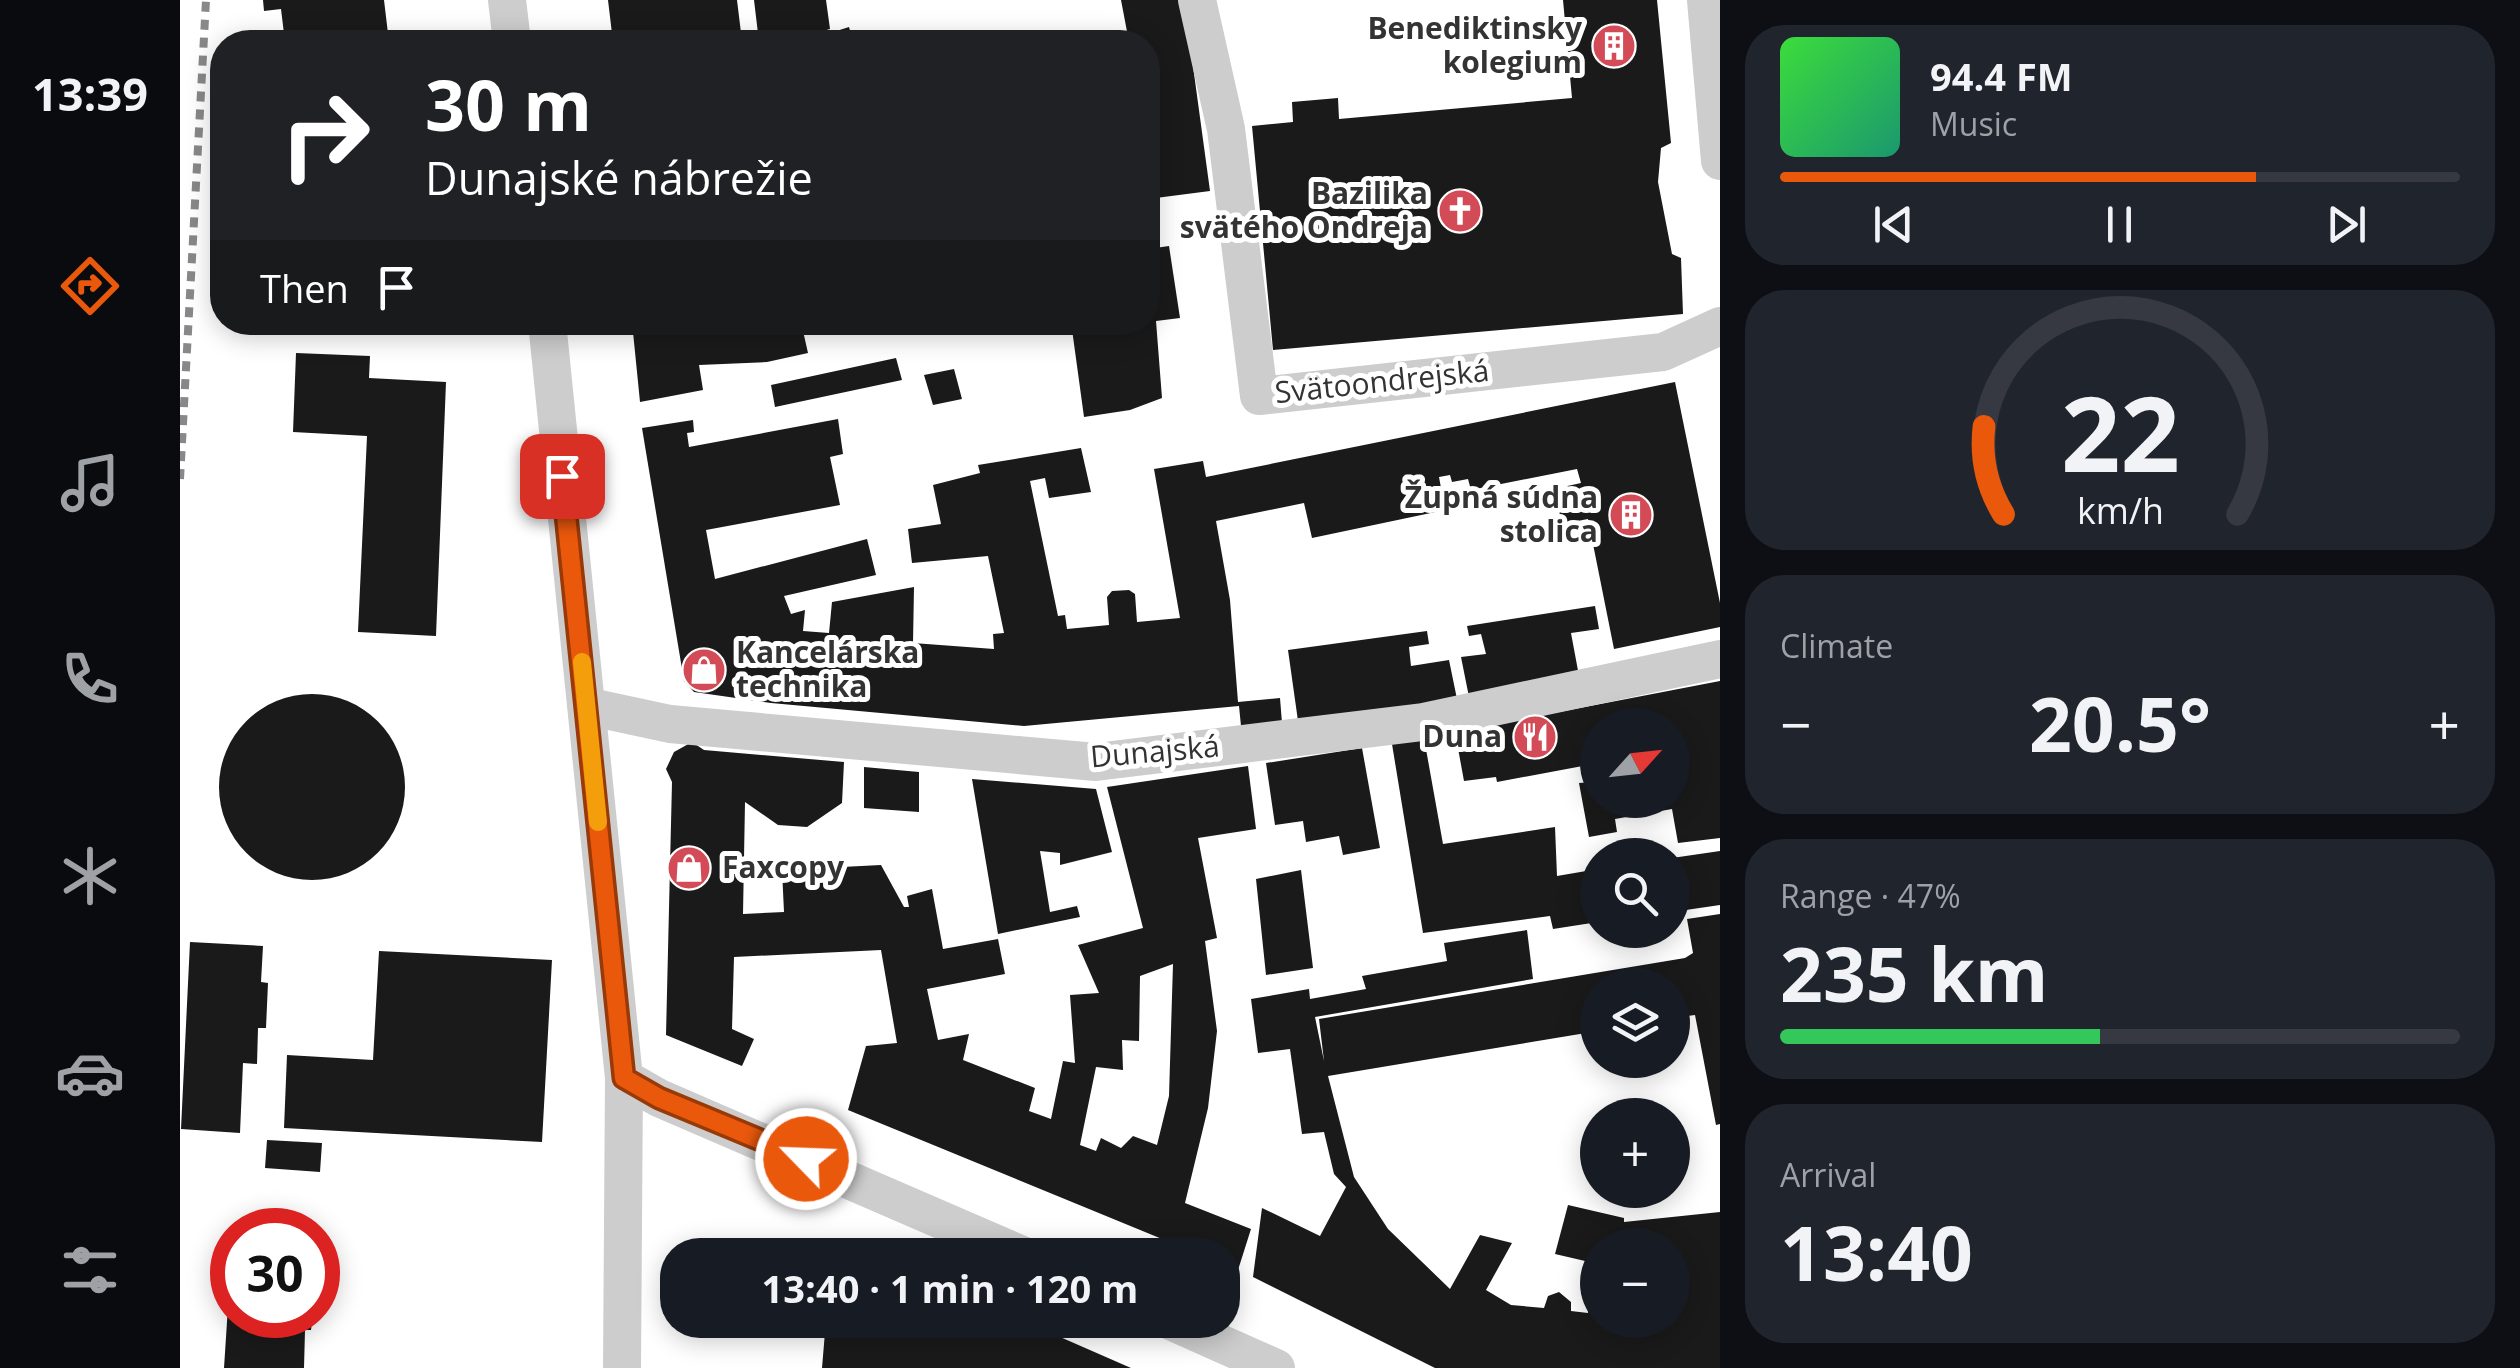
<!DOCTYPE html>
<html lang="en">
<head>
<meta charset="utf-8">
<style>
  body { margin:0; font-family:"Open Sans",sans-serif; background:#20242c; color:#f1f3f6; height:100vh; display:flex; flex-direction:column; font-size:38px; white-space:nowrap }
  * { box-sizing:border-box; margin:0 }
  p { font-size:32px; color:#9ea1a6 }
  .icon { flex:none; width:55px; height:55px; fill:none; stroke:currentColor; stroke-width:2; stroke-linecap:round; stroke-linejoin:round }
  .map { position:relative; flex:1; overflow:hidden }
  .side { display:flex; flex-direction:column; gap:25px; padding:25px; background:#0d0f14; width:800px }
  .side>* { flex:none }
  .guide { position:absolute; left:30px; top:30px; width:950px; height:305px; border-radius:40px; box-shadow:0 5px 25px #0003; background:#202124; color:#fff; overflow:hidden }
  .needle { width:65px; rotate:63deg }
  .controls { position:absolute; left:1400px; top:708px; display:grid; gap:20px }
  .controls a { display:grid; place-items:center; width:110px; height:110px; border-radius:50%; background:#171b24; box-shadow:0 5px 25px #0003; font-size:50px }
  .speed { position:absolute; left:30px; top:1208px; display:flex; gap:20px; font-size:50px; font-weight:700; text-align:center }
  .speed>* { display:grid; place-content:center; width:130px; height:130px; border-radius:50%; background:#171b24; box-shadow:0 5px 25px #0003; line-height:1 }
  .speed .limit { border:15px solid #d22; background:#fff; color:#111 }
  .pin { position:absolute; display:grid; place-items:center; width:85px; height:85px; color:#fff; margin:-42px; border-radius:20px; box-shadow:0 5px 15px #0006 }
  .me { position:absolute; width:110px; margin:-55px; rotate:294deg; stroke-linejoin:round; filter:drop-shadow(0 0 8px #0008) }
  .turn { display:flex; align-items:center; gap:35px; height:210px; padding:0 50px; font-size:45px }
  .turn .icon { width:130px; height:130px; stroke-width:2.5 }
  .turn b { display:block; font-size:70px; line-height:85px }
  .then { display:flex; align-items:center; height:95px; padding:0 50px; background:#0003; gap:20px; font-size:38px }
  .big { font-size:75px; font-weight:700; line-height:1.1 }
  .side .card { flex:1; display:flex; flex-direction:column; justify-content:center; gap:15px; min-width:0; padding:0 35px; border-radius:40px; background:#20242c }
  .side .dial { align-items:center; gap:0 }
  .dial svg { height:260px; overflow:visible; fill:none; stroke:#363941; stroke-width:7; stroke-linecap:round; text-anchor:middle }
  .dial text { fill:#f1f3f6; stroke:none }
  .song { display:flex; align-items:center; gap:30px }
  .cover { width:120px; height:120px; border-radius:15px; background:linear-gradient(135deg,hsl(120 70% 55%),hsl(160 70% 35%)) }
  .played { height:10px; border-radius:5px; background:linear-gradient(90deg,#ea580c 70%,#363941 70%) }
  .keys { display:flex; justify-content:space-around; direction:ltr }
  .heat { display:flex; justify-content:space-between; align-items:center; font-size:55px; direction:ltr }
  .charge { height:15px; border-radius:8px; background:linear-gradient(90deg,#34c759 47%,#363941 0) }
  .trip { position:absolute; left:480px; top:1238px; width:580px; height:100px; border-radius:40px; background:#171b24; box-shadow:0 5px 25px #0003; font-weight:700; line-height:100px; text-align:center }
  main { display:flex; flex:1; min-height:0 }
  .menu { display:flex; flex-direction:column; width:180px; justify-content:space-around; align-items:center; background:#090b0e; color:#9ea1a6 }
  .menu .icon { width:70px; height:70px }
  .menu .selected { color:#ea580c }
  .menu b { font-size:45px; color:#f1f3f6 }
  .map>svg:first-child { display:block }
  .building { fill:#1a1a1a; fill-rule:evenodd }
  .lines { fill:none; stroke-linecap:round; stroke-linejoin:round }
  .street { stroke:#cdcdcd; stroke-width:38 }
  .rail { stroke:#888; stroke-width:8; stroke-dasharray:10 8; stroke-linecap:butt }
  .route-casing { stroke:#983908; stroke-width:25 }
  .route { stroke:#ea580c; stroke-width:18 }
  .slow { stroke:#f59e0b; stroke-width:18 }
  .labels { text-anchor:middle; stroke-width:10; stroke-linejoin:round; paint-order:stroke }
  .poi-label { font-size:30px; font-weight:bold; fill:#333; stroke:#fff; text-anchor:end }
  .street-label { font-size:30px; fill:#333; stroke:#fff }
</style>
</head>
<body>
<main>
<nav class="menu">
<b>13:39</b>
<svg class="icon selected" aria-label="directions" viewBox="0 0 24 24"><path d="M12 3l9 9-9 9-9-9zM9 14v-3h6M13 9l2 2-2 2"/></svg>
<svg class="icon" aria-label="music" viewBox="0 0 24 24"><path d="M9 18V5l10-2v13"/><circle cx="6" cy="18" r="3"/><circle cx="16" cy="16" r="3"/></svg>
<svg class="icon" aria-label="phone" viewBox="0 0 24 24"><path d="M5 4h4l2 5-3 2q2 4 5 5l2-3 5 2v4C11 20 4 13 5 4z"/></svg>
<svg class="icon" aria-label="climate" viewBox="0 0 24 24"><path d="M12 3v18M4 7l16 10M4 17L20 7"/></svg>
<svg class="icon" aria-label="car" viewBox="0 0 24 24"><path d="M5 17H2v-5l4-1 3-4h7l3 4 3 1v5h-3M9 17h6M6 11h13"/><circle cx="7" cy="17" r="2"/><circle cx="17" cy="17" r="2"/></svg>
<svg class="icon" aria-label="filters" viewBox="0 0 24 24"><path d="M4 7h16M4 17h16"/><circle cx="9" cy="7" r="2"/><circle cx="15" cy="17" r="2"/></svg>
</nav>
<div class="map">
<svg width="1540" height="1368" viewBox="0 0 1540 1368">
  <rect width="100%" height="100%" fill="#fff"/>
  <path class="building" d="M83,0H204L209,42H105L101,9L84,11Z
    M428,0H557L562,41L433,42Z
    M574,0H646L650,29L605,42H579Z
    M941,0H1004L1030,191L968,199V42H949Z
    M1383,0H1477L1491,143L1481,148L1478,182L1492,254L1501,258L1503,314L1093,350L1072,126L1113,122L1112,102L1158,98L1159,119L1392,98Z
    M669,27L673,41L622,42Z
    M989,246L1000,318L976,321L982,398L950,410L904,417L891,322H968V249Z
    M452,322H621L628,353L587,362L519,365L523,390L460,402Z
    M116,353L190,356L189,378L266,382L256,636L178,632L187,436L113,432Z
    M716,358L722,380L595,407L591,385Z
    M774,369L782,399L753,405L744,375Z
    M1495,382L1540,603V627L1434,649L1408,519L1382,524L1374,489L1401,483L1397,469L1291,490L1288,479L1272,482L1270,475L1259,477L1265,510L1132,538L1124,503L1036,521L1050,600L1058,702L1100,698L1102,723L1061,726L1059,706L844,726L591,703L514,692L504,681L462,428L513,420L514,432L507,433L509,447L658,419L663,454L650,457L660,505L526,530L535,579L687,539L696,575L604,596L611,614L625,610L623,631L649,633L652,602L734,587L733,643L814,649L813,634L824,633L808,556L732,563L728,529L761,524L753,485L800,473L798,465L901,448L911,492L869,498L865,478L850,481L878,616L885,615L887,629L929,625L927,597L932,591L949,590L955,594L957,622L1000,618L974,469L1023,461L1026,477Z
    M1415,606L1419,629L1391,633L1399,676L1289,697L1281,657L1306,654L1301,634L1289,636L1287,626Z
    M1247,631L1249,644L1229,647L1231,666L1269,660L1277,699L1118,721L1108,650Z
    M1540,681V838L1498,843L1492,809L1435,819L1437,832L1409,837L1399,783L1412,782L1408,765L1317,782L1316,777L1284,781L1275,732ZM1418,725H1492V800H1418Z
    M39 787a93 93 0 1 1 186 0a93 93 0 1 1-186 0Z
    M1244,738L1263,844L1375,827L1377,876L1418,869V922L1373,929L1370,916L1243,933L1212,744Z
    M512,742L524,750L664,762L662,803L627,827L598,825L565,802L563,914L604,912L602,870L701,865L724,907H729L727,896L752,889L763,949L818,939L825,974L747,989L758,1040L789,1034L783,1060L855,1088L849,1111L871,1119L883,1061L895,1063L890,995L919,993L898,945L963,928L927,787L1068,766L1076,829L1018,838L1037,938L1025,941L1037,1031L1028,1108L1005,1203L1071,1229L1058,1270L1042,1264V1255H1021L668,1110L686,1046L717,1043L701,950L554,957L552,1029L574,1039L562,1066L486,1035L492,782L486,769L494,752ZM993,964L989,1096L977,1145L953,1136L941,1148L921,1138L916,1151L900,1145L916,1067L943,1070L942,1040L959,1041L960,976Z
    M1182,748L1200,848L1163,855L1159,836L1126,842L1123,821L1095,825L1086,763Z
    M684,767L739,772V812L684,808Z
    M792,779L916,789L932,852L880,865V853L860,851L870,912L897,906L900,917L818,934Z
    M1540,851V905L1492,912V858Z
    M1121,870L1133,968L1086,975L1076,879Z
    M1540,914V1124L1536,1125L1515,1015L1492,1018V985H1418V1031L1148,1076L1174,1177L1208,1229L1270,1289L1300,1235L1332,1243L1306,1290L1331,1305L1364,1308L1368,1296L1379,1292L1391,1302V1311L1408,1313L1407,1297L1418,1298V1320H1492V1245H1418V1264L1375,1254L1388,1205L1444,1218V1222L1540,1212V1368H1255L1073,1277L1082,1208L1140,1236L1166,1187L1154,1174L1144,1132L1122,1134L1110,1049L1078,1053L1071,999L1129,989L1130,999L1186,989L1182,976L1267,961L1264,943L1347,930L1353,979L1135,1017L1144,1061L1139,1019L1505,958L1513,953L1507,919Z
    M10,942L83,946L81,982L88,983L86,1028H78L77,1064L63,1063L60,1133L1,1129Z
    M199,951L372,960L362,1142L104,1128L107,1055L193,1060Z
    M87,1140L142,1143L140,1172L85,1168Z
    M49,1291L52,1315H133L131,1330H125L124,1368H44Z
    M625,1320H699L871,1333L951,1368H642L645,1332L634,1331Z"/>
  <g class="lines">
    <path class="street" d="M327,0L332,42
      M1017,0L1046,129L1079,396L1483,352L1540,326
      M1526,0L1540,161
      M367,322L444,1078L442,1368
      M406,706L490,724L916,762L1243,722L1540,659
      M444,1078L479,1098L842,1255
      M988,1320L1096,1368"/>
    <path class="rail" d="M0,479L26,0"/>
  </g>
  <g class="lines">
    <defs>
      <path id="route" d="M382,476L444,1078L479,1098L626,1159"/>
    </defs>
    <use href="#route" class="route-casing"/>
    <use href="#route" class="route"/>
    <path class="slow" d="M402,662L418,822"/>
  </g>
  <defs>
    <symbol id="building-disc" viewBox="-11 -11 22 22"><circle r="9.5" fill="#d34b56" stroke="#fff"/><path d="M-4-6H4V6H1V3H-1V6H-4ZM-2.5-4.3h1.7v1.8h-1.7ZM.8-4.3h1.7v1.8H.8ZM-2.5-1h1.7V.8h-1.7ZM.8-1h1.7V.8H.8Z" fill="#fff"/></symbol>
    <symbol id="church-disc" viewBox="-11 -11 22 22"><circle r="9.5" fill="#d34b56" stroke="#fff"/><path d="M-1.2-6h2.4v3.5h3.3v2.4h-3.3V6h-2.4V-.1h-3.3v-2.4h3.3Z" fill="#fff"/></symbol>
    <symbol id="shop-disc" viewBox="-11 -11 22 22"><circle r="9.5" fill="#d34b56" stroke="#fff"/><path d="M-5-2.5h2.3a2.7 3.5 0 0 1 5.4 0H5L5.5 6h-11ZM-1.5-2.5h3a1.5 2.3 0 0 0-3 0Z" fill="#fff"/></symbol>
    <symbol id="restaurant-disc" viewBox="-11 -11 22 22"><circle r="9.5" fill="#d34b56" stroke="#fff"/><path d="M-5-6h1v4h1v-4h1v4h1v-4h1v5L-1.5 .5V6h-2V.5L-5-1ZM5-6V6H3V1.5H1.5Q1.5-4 5-6Z" fill="#fff"/></symbol>
  </defs>
  <g fill-rule="evenodd">
    <use href="#building-disc" x="1409" y="21" width="50" height="50"/>
    <use href="#church-disc" x="1255" y="186" width="50" height="50"/>
    <use href="#building-disc" x="1426" y="490" width="50" height="50"/>
    <use href="#shop-disc" x="499" y="645" width="50" height="50"/>
    <use href="#restaurant-disc" x="1330" y="712" width="50" height="50"/>
    <use href="#shop-disc" x="484" y="843" width="50" height="50"/>
  </g>
  <g class="labels">
    <g class="poi-label">
      <text x="1402" y="39">Benediktinsky<tspan x="1402" dy="34">kolegium</tspan></text>
      <text x="1248" y="204">Bazilika<tspan x="1248" dy="34">svätého Ondreja</tspan></text>
      <text x="1418" y="508">Župná súdna<tspan x="1418" dy="34">stolica</tspan></text>
      <text x="556" y="663" text-anchor="start">Kancelárska<tspan x="556" dy="34">technika</tspan></text>
      <text x="1322" y="747">Duna</text>
      <text x="542" y="878" text-anchor="start">Faxcopy</text>
    </g>
    <g class="street-label">
      <text transform="translate(1202 382) rotate(-6)" y="10">Svätoondrejská</text>
      <text transform="translate(975 752) rotate(-5)" y="10">Dunajská</text>
    </g>
  </g>
</svg>
<div class="controls">
<a><svg class="needle" viewBox="-14 -14 28 28"><path d="M0-13l5 13h-10z" fill="#e53935"/><path d="M0 13l5-13h-10z" fill="#9ea1a6"/></svg></a>
<a><svg class="icon" aria-label="search" viewBox="0 0 24 24"><circle cx="10" cy="10" r="6"/><path d="M15 15l6 6"/></svg></a>
<a><svg class="icon" aria-label="layers" viewBox="0 0 24 24"><path d="M12 4l9 5-9 5-9-5zM3 14l9 5 9-5"/></svg></a>
<a>+</a>
<a>−</a>
</div>
<div class="speed"><div class="limit">30</div></div>
<div class="pin" style="left:382px;top:476px;background:#d93025"><svg class="icon" aria-label="arrive" viewBox="0 0 24 24"><path d="M6 21V4h12l-3 4 3 4H6"/></svg></div>
<svg class="me" style="left:626px;top:1159px" viewBox="-20 -20 40 40"><circle r="17" fill="#ea580c" stroke="#fff" stroke-width="3"/><path d="M0-11L8 9 0 5-8 9z" fill="#fff"/></svg>
<div class="trip">13:40 · 1 min · 120 m</div>
<div class="guide">
<div class="turn"><svg class="icon" aria-label="right" viewBox="0 0 24 24"><path d="M7 20v-9h11M14 6l5 5-5 5"/></svg><div><b>30 m</b>Dunajské nábrežie</div></div>
<div class="then">Then<svg class="icon" aria-label="arrive" viewBox="0 0 24 24"><path d="M6 21V4h12l-3 4 3 4H6"/></svg></div>
</div>
</div>
<section class="side">
<div class="card">
<div class="song"><i class="cover"></i><div><b>94.4 FM</b><p>Music</p></div></div>
<div class="played"></div>
<div class="keys"><svg class="icon" aria-label="previous" viewBox="0 0 24 24"><path d="M18 5L8 12l10 7zM5 5v14"/></svg><svg class="icon" aria-label="pause" viewBox="0 0 24 24"><path d="M8 5v14M16 5v14"/></svg><svg class="icon" aria-label="next" viewBox="0 0 24 24"><path d="M6 5l10 7-10 7zM19 5v14"/></svg></div>
</div>
<div class="card dial"><svg viewBox="0 0 100 80">
<path d="M14 69A42 42 0 1 1 86 69"/>
<path d="M14 69A42 42 0 0 1 8 42" stroke="#ea580c"/>
<text x="50" y="56" font-size="32" font-weight="700">22</text>
<text x="50" y="72" font-size="11">km/h</text>
</svg></div>
<div class="card"><p>Climate</p>
<div class="heat"><a>−</a><b class="big">20.5°</b><a>+</a></div>
</div>
<div class="card"><p>Range · 47%</p><b class="big">235 km</b><div class="charge"></div></div>
<div class="card"><p>Arrival</p><b class="big">13:40</b></div>
</section>
</main>
</body>
</html>
